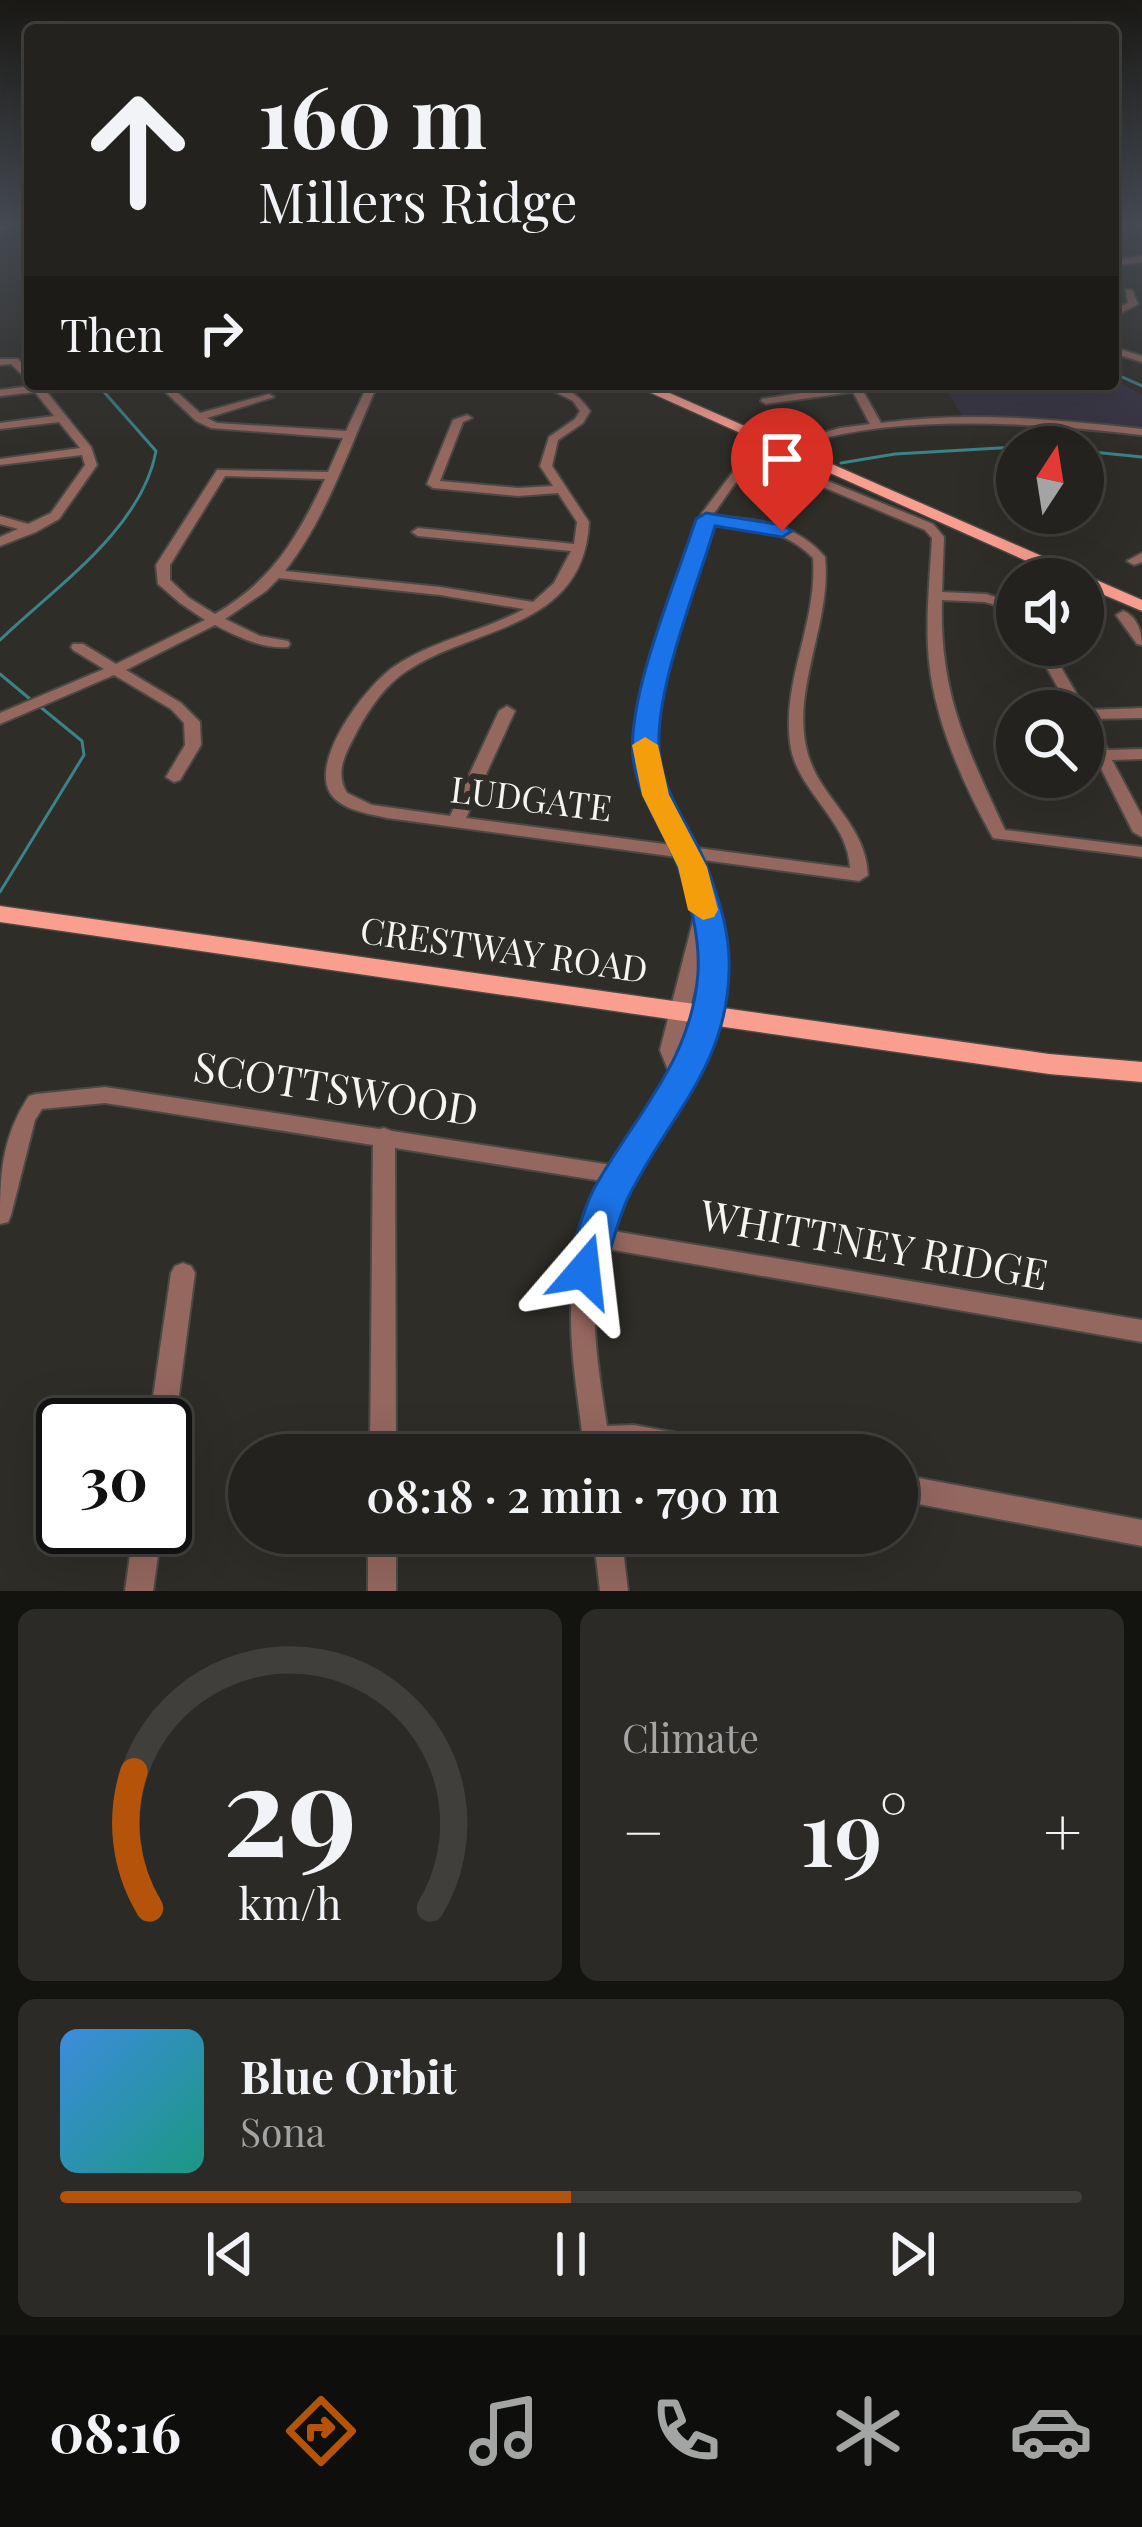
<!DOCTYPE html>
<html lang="en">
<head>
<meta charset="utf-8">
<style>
  body { margin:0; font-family:"Playfair Display",serif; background:#2b2a27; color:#f1f3f6; height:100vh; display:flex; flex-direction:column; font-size:45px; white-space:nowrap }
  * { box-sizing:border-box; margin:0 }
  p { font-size:39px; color:#a3a4a4 }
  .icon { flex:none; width:66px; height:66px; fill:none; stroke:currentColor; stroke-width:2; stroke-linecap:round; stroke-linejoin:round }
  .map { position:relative; height:1591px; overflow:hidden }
  .details { display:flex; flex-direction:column; gap:18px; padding:18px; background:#131310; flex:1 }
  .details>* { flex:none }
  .banner { position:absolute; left:24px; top:24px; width:1095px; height:366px; border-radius:12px; box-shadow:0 12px 48px #0002,0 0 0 3px #403f3c; background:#23221e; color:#f1f3f6; overflow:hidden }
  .needle { width:78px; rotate:12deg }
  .buttons { position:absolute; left:996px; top:426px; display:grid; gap:24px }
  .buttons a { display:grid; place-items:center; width:108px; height:108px; border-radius:50%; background:#23221e; box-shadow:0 12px 48px #0002,0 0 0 3px #403f3c; font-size:60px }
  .speed { position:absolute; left:36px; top:1398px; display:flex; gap:24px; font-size:60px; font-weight:700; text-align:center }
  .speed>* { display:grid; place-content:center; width:156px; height:156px; border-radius:50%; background:#23221e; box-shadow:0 12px 48px #0002,0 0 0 3px #403f3c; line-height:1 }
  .speed .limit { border:6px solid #111; border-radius:18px; background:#fff; color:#111 }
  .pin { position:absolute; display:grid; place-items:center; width:102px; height:102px; color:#fff; margin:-123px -51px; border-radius:50% 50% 50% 0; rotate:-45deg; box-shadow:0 0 12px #0007 }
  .pin .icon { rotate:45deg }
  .me { position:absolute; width:132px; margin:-66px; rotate:17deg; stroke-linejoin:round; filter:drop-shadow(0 0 9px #0008) }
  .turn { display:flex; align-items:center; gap:42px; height:252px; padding:0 36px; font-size:54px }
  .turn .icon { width:156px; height:156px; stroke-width:2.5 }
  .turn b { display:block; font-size:84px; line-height:102px }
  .then { display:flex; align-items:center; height:114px; padding:0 36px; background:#0003; gap:24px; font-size:45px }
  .big { font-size:90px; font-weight:600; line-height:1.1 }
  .details .widget { flex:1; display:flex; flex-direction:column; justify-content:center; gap:18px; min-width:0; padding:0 42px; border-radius:18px; background:#2b2a27 }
  .details .dial { align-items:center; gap:0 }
  .dial svg { height:312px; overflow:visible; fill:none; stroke:#403f3c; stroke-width:7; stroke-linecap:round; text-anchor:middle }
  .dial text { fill:#f1f3f6; stroke:none }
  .song { display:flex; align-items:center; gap:36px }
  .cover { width:144px; height:144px; border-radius:18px; background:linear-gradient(135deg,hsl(210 70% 55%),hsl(170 70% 35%)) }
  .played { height:12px; border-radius:6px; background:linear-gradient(90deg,#b45309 50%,#403f3c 50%) }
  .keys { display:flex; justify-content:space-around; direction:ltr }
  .heat { display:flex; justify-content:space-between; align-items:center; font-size:66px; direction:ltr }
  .details .tiles { flex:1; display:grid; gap:18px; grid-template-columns:1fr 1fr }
  .widget:last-child { grid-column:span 2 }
  .trip { position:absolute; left:228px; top:1434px; width:690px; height:120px; border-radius:60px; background:#23221e; box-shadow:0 12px 48px #0002,0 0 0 3px #403f3c; font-weight:600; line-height:120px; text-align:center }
  .dock { display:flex; height:192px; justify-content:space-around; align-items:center; background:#0e0e0c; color:#a3a4a4 }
  .dock .icon { width:84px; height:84px }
  .dock .active { color:#b45309 }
  .dock b { font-size:54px; color:#f1f3f6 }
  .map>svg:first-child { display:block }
  .education { fill:#373243 }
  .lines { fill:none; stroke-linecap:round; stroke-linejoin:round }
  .stream { stroke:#3a8389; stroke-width:3 }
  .minor-casing { stroke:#4b4944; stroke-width:4 }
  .major-casing { stroke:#4b4944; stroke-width:3 }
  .minor { fill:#94675f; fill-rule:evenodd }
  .major { fill:#fa9e90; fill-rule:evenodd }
  .route { fill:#1a73e8; stroke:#114b97; stroke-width:3 }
  .slow { fill:#f59e0b }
  .labels { text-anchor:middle; stroke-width:12; stroke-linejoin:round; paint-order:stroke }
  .street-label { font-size:36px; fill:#f6f5f1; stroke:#2f2d28 }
  .near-street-label { font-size:42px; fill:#f6f5f1; stroke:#2f2d28 }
</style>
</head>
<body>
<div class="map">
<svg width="1142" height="1591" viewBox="0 0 1142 1591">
  <rect width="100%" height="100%" fill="#2f2d28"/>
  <path class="education" d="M1113,378L1142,395V428L1049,417H963L943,384H1113Z"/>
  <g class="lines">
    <path class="stream" d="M1113,373L1142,386
      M1083,451L1142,457
      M841,463L895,454L1017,447
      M0,640C54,588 142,529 156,451L97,384
      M0,674L30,699
      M0,892L84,755L82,741L38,705"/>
    <defs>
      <path id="minor" d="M0,226H20L0,230Z
        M1142,256V262L1113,266V260Z
        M1126,290H1132L1138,304L1113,317V310L1128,303Z
        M1113,347L1142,356V362L1113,353Z
        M0,359H18L30,373V382L11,364L0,365Z
        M30,382L42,386L66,416L91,447L97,465L59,519L36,532L0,546V537L18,529L0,524V516L28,524L51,513L85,465L82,455L0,465V459L80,448L59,422L0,429V423L54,416L35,392L0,396V390L30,386Z
        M157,384H168L200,413L269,394L274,397L207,418L217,423L346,431L368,384H378C349,447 328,516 285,571L440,587L533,602L554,583L571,551L418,536L412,532L418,528L574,544L577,522L558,493L518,496L433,488L427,484L453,420L467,415L472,418L463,422L440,481L518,488L553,486L540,466L549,437L575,419L580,411L573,401L540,384C562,384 578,393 590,411L583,423L558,440L552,466L589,522C584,633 468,625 401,675C379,692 364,717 352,741C343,758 336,775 347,793L372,805L450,816L499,711L507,706L515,711L466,818L672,845L642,777L638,756V730L650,669L702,513L733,472L778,446L840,428L870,424L853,392L766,404L761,401L762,399L859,384L881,423C967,411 1056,419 1142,429V435C1036,423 829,404 742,476C731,486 723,502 714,513L713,516C756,519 796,523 825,557C832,622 791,689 807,751C819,799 865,821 868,875L859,881L696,859L723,938L724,965L715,1015L707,1045L689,1088L621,1200L607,1230L1142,1320V1342L602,1248C587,1307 598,1367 607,1426L634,1425L730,1443L739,1446L743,1455H665L634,1449L611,1450V1455H585C573,1353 552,1276 608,1182L395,1148L396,1455H370L373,1145L105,1103L42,1109L35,1120L11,1215L8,1222L0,1224C0,1176 1,1138 29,1096L36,1094L105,1087L379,1129L384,1128L392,1131L618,1166L652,1116L672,1080L660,1050L695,913L691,892L677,857L387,818C370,814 348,811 335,799C302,768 367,684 395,666C434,640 482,632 524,609L440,595L279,578L266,591L225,619L260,636L288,641L290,644L288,647C262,649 238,637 215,625L126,670L181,703L200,722L201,745L180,780L174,782L166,777L185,745L184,723L171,709L114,675L0,724V713L104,669L73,650L71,647L73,644H83L116,664L205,620L180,603L158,584L156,565L217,470L328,472L343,438L211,428L196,421ZM225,476L325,479C297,538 273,580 215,614L189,598L170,580V565ZM711,523C749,526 785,529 813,558C818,621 782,680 790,743C796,791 848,819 850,868L690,847C676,820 660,791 655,760C643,690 692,592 711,523ZM705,946L699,999L682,1056L680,1050Z
        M813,475L933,524L944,537L942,592L986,594L1017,604V612L985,602L942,600C939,693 967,748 1005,830L1142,847V857L993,838C963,784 935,722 929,661C925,620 930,578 932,538L925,530L809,481V477Z
        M1142,553V562L1134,565L1127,561Z
        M1123,611C1137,616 1142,632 1142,645L1137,644L1116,615Z
        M1034,645H1048L1086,710L1142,708V718L1091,719L1108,750L1142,749V759L1112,760L1142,816V837L1133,832L1083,733V711H1071Z
        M183,1263L191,1266L195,1273L175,1425L171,1433L165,1436V1425H149L171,1273L175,1266Z
        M897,1474L1142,1520V1546L897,1500Z
        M134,1527H162L153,1591H125Z
        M368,1533H396V1591H368Z
        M593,1533H621L628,1591H600Z"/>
      <path id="major" d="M631,384H649L1142,600V611L1083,586V579H1067Z
        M0,906L1049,1054L1142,1062V1082L1049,1074L0,922Z"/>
    </defs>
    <use href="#minor" class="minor-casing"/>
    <use href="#major" class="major-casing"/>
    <use href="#minor" class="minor"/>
    <use href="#major" class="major"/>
  </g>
  <linearGradient id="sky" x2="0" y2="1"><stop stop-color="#1a1916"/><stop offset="0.5" stop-color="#474c53"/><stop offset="1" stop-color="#474c53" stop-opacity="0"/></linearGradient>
  <rect width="1142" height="449" fill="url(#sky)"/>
  <path class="route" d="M706,513L782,525L792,531L782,537L715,526C697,588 651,697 660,758C665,798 693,830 707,867C720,902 731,936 729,973C726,1068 668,1117 629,1196C615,1223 612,1255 598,1282L584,1287L571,1282L565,1271C575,1243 582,1210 596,1185C637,1113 692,1059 698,973C700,936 690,901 678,867C665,830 637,797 633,757C627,695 676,582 696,519Z"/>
  <path class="slow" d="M645,737L658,745L669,795L707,867L718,910L714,917L703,920L688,910L678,867L642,795L632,745Z"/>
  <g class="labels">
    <g class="street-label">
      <text transform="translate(531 799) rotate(7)" y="13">LUDGATE</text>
      <text transform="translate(504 950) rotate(8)" y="13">CRESTWAY ROAD</text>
    </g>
    <g class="near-street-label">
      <text transform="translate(336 1089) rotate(9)" y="15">SCOTTSWOOD</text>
      <text transform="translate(874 1245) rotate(10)" y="15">WHITTNEY RIDGE</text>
    </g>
  </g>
</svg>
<div class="buttons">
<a><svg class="needle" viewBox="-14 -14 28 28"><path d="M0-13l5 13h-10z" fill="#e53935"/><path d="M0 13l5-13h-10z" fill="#a3a4a4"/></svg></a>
<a><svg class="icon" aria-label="sound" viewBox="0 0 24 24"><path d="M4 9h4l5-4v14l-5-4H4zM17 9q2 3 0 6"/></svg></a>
<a><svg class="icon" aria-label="search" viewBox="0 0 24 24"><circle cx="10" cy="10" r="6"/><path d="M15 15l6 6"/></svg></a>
</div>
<div class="speed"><div class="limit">30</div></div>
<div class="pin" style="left:782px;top:531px;background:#d93025"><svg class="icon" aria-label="arrive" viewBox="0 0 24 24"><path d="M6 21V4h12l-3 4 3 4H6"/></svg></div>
<svg class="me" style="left:584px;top:1271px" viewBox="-20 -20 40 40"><path d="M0-17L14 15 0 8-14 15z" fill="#1a73e8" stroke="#fff" stroke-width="4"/></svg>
<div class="trip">08:18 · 2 min · 790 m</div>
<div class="banner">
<div class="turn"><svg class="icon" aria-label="ahead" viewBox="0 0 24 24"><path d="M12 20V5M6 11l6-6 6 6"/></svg><div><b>160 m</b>Millers Ridge</div></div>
<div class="then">Then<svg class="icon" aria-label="right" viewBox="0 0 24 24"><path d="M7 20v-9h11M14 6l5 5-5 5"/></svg></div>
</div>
</div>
<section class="details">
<div class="tiles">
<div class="widget dial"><svg viewBox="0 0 100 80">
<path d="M14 69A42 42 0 1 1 86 69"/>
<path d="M14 69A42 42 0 0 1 10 34" stroke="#b45309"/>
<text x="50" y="56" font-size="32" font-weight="700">29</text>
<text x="50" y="72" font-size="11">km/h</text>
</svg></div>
<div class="widget"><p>Climate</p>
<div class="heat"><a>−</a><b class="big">19°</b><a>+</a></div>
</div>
<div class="widget">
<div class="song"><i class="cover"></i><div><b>Blue Orbit</b><p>Sona</p></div></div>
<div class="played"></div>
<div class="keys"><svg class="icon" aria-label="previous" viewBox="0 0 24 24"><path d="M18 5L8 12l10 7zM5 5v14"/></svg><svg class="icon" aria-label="pause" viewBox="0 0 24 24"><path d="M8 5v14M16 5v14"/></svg><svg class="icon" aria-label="next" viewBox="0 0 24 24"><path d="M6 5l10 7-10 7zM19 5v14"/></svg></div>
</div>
</div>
</section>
<nav class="dock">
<b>08:16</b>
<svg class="icon active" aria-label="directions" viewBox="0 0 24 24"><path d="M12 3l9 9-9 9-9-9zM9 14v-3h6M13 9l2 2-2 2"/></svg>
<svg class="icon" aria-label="music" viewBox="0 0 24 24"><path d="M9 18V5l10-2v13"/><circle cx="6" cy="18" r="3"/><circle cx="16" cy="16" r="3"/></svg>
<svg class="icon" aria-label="phone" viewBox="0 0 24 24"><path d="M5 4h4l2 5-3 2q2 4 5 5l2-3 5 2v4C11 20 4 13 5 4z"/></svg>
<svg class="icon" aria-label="climate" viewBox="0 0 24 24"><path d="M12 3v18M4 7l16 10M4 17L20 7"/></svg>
<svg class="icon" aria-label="car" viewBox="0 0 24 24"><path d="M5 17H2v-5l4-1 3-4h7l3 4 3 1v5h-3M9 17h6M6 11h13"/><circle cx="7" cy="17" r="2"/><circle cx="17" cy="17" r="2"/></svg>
</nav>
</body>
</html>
